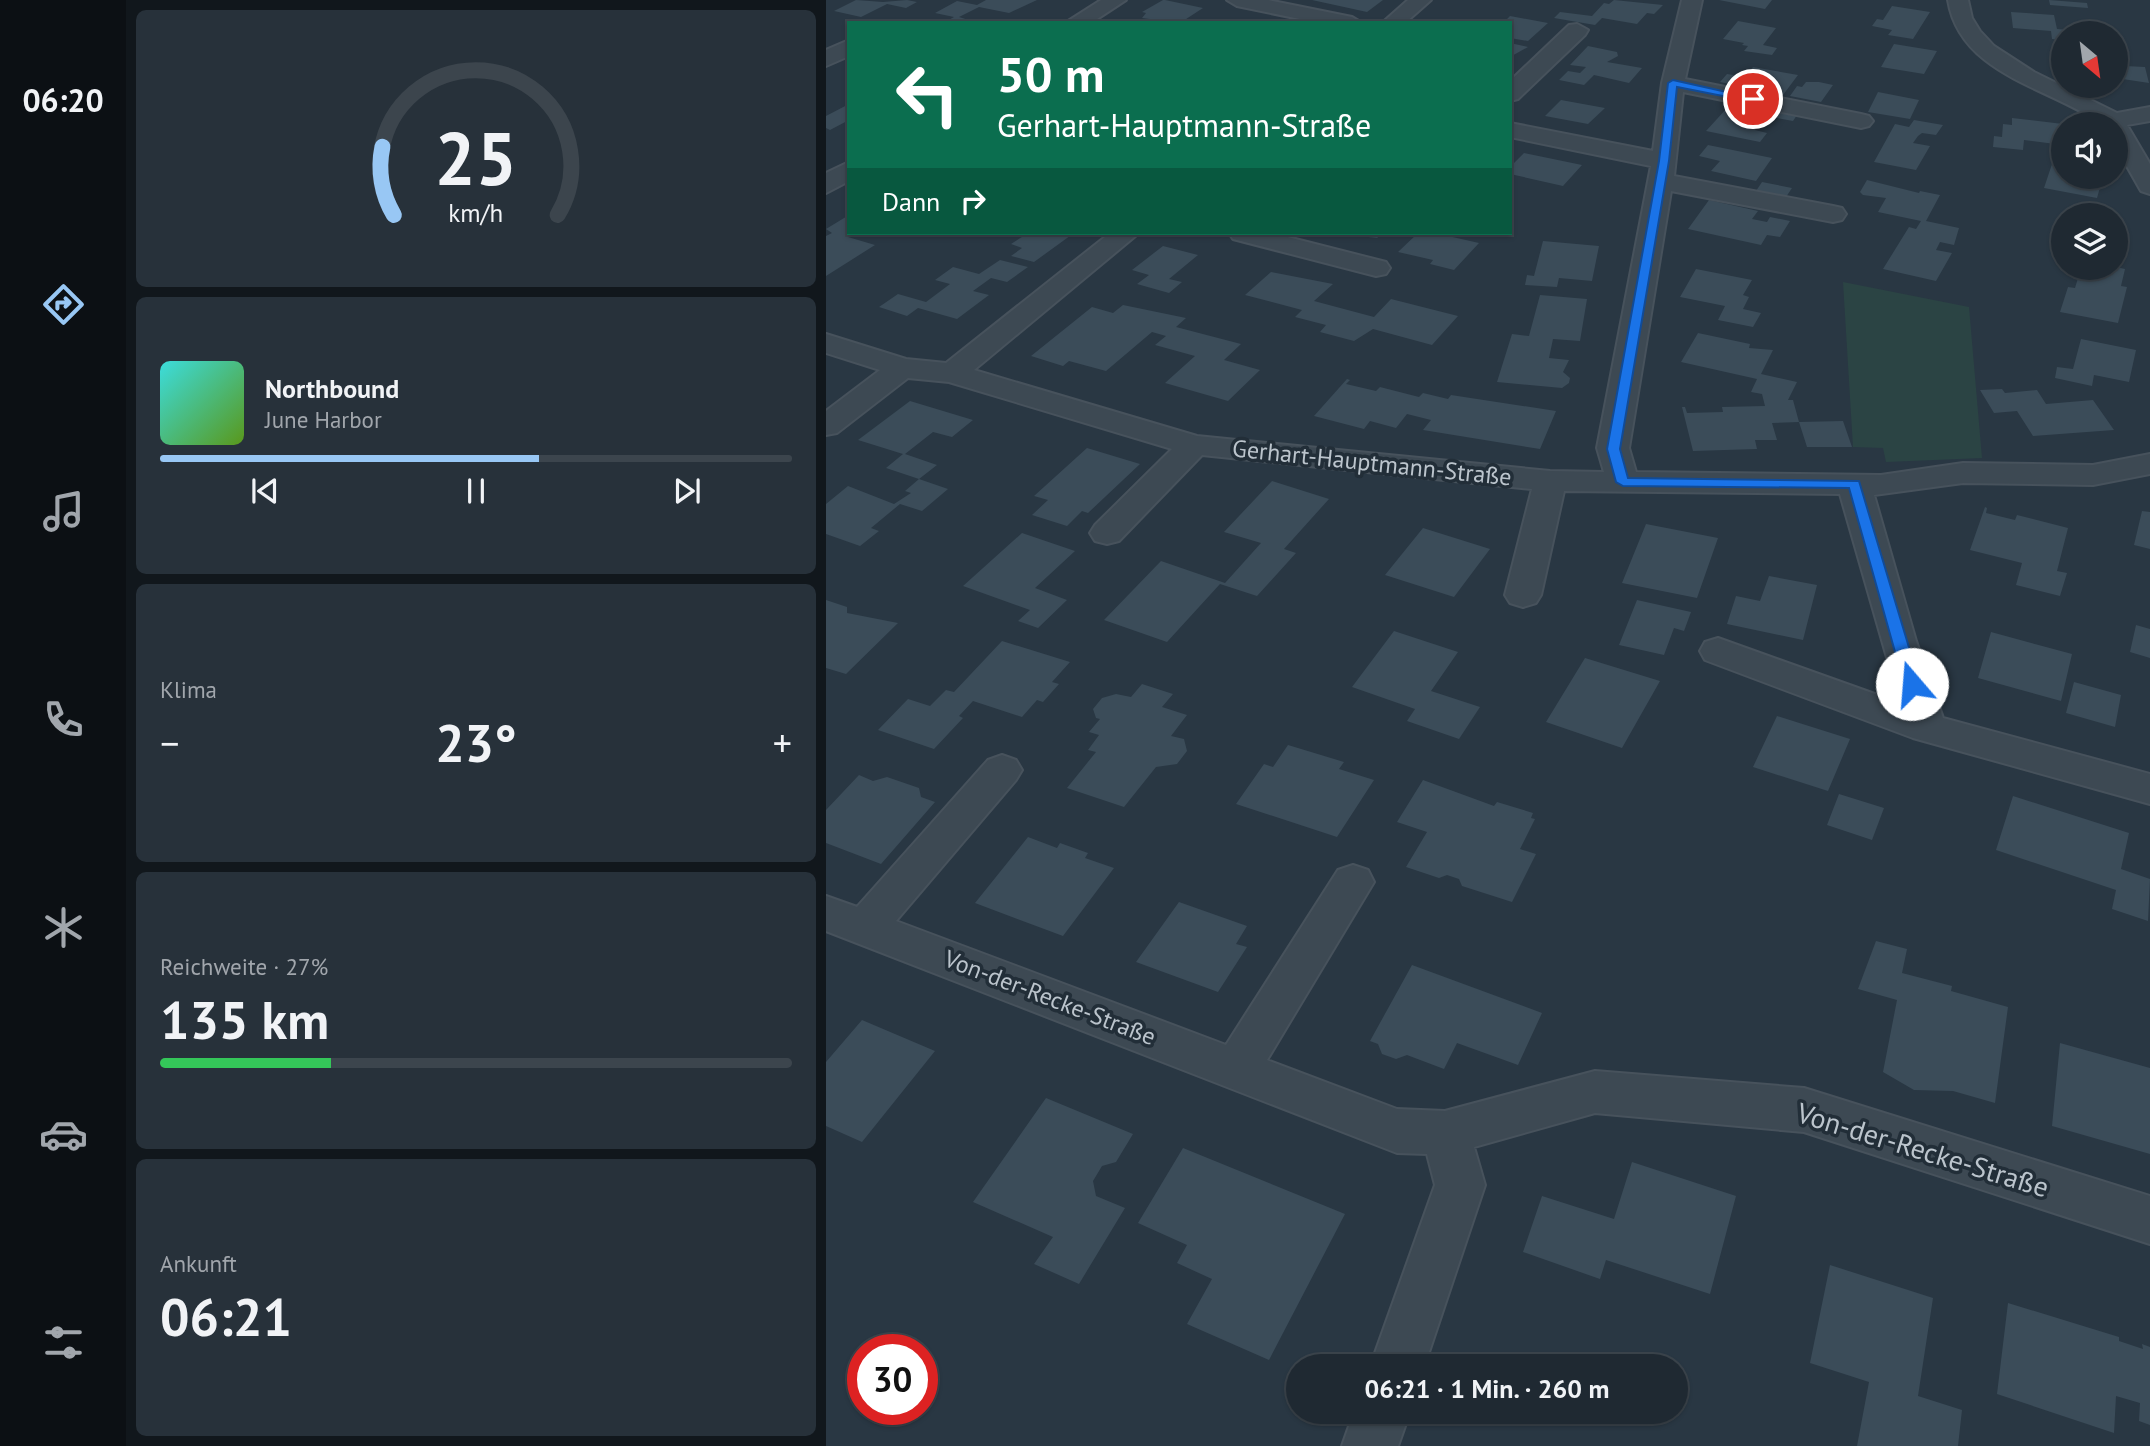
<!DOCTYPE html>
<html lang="de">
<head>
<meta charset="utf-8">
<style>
  body { margin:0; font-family:"PT Sans",sans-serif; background:#27313a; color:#f1f3f6; height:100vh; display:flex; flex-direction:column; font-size:26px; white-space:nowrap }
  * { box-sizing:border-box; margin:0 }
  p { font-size:23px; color:#a1a6ac }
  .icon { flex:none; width:38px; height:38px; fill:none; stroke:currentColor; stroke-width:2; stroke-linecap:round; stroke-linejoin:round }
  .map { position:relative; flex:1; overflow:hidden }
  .drawer { display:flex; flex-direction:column; gap:10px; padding:10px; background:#11171c; width:700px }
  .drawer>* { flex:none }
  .banner { position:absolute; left:21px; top:21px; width:665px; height:214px; border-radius:0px; box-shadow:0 2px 5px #0004,0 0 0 2px #3c454d; background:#0b6e4f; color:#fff; overflow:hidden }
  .needle { width:46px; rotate:151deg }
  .tools { position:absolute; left:1225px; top:21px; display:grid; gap:14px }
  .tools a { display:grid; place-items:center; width:77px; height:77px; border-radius:50%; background:#1f2932; box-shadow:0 2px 5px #0004,0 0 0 2px #3c454d; font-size:35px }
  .speed { position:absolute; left:21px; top:1334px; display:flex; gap:14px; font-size:35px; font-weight:700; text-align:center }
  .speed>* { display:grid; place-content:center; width:91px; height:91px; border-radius:50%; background:#1f2932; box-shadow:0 2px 5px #0004,0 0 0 2px #3c454d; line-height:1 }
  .speed .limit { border:10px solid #d22; background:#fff; color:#111 }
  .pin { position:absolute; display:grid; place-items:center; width:60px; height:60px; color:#fff; margin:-30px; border:4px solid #fff; border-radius:50%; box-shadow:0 2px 7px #0007 }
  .me { position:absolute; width:77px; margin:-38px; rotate:342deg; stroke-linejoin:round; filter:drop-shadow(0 0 5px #0008) }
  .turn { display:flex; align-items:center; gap:24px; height:147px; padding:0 35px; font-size:32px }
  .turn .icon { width:91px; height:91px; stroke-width:2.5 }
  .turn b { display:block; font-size:49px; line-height:60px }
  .then { display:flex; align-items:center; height:66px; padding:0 35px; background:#0003; gap:14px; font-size:26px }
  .big { font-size:52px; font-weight:700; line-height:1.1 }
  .drawer .tile { flex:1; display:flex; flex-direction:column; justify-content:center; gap:10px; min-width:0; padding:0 24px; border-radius:10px; background:#27313a }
  .drawer .dial { align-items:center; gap:0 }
  .dial svg { height:182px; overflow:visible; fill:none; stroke:#3c454d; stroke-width:7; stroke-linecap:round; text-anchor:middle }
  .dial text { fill:#f1f3f6; stroke:none }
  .song { display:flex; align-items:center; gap:21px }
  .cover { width:84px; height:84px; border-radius:10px; background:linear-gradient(135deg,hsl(180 70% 55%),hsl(90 70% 35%)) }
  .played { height:7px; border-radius:4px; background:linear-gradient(90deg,#98c7f4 60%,#3c454d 60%) }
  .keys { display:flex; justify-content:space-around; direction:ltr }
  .heat { display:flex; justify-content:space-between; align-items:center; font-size:38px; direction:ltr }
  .charge { height:10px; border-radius:5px; background:linear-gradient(90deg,#34c759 27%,#3c454d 0) }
  .trip { position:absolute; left:460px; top:1354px; width:402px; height:70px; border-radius:35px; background:#1f2932; box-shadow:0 2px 5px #0004,0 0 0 2px #3c454d; font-weight:700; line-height:70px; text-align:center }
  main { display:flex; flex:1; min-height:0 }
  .tabs { display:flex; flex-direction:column; width:126px; justify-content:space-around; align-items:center; background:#0c1014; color:#a1a6ac }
  .tabs .icon { width:49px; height:49px }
  .tabs .selected { color:#98c7f4 }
  .tabs b { font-size:32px; color:#f1f3f6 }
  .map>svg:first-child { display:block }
  .green { fill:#2b4444 }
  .building { fill:#3b4c59 }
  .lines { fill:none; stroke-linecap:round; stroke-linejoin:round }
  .minor-casing { stroke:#47525c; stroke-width:4 }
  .minor { fill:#3d4953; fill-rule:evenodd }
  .route { fill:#1a73e8; stroke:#114b97; stroke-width:2 }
  .labels { text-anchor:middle; stroke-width:7; stroke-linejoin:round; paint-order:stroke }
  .street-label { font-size:24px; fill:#bbc4cc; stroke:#222e38 }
  .near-street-label { font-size:28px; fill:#bbc4cc; stroke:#222e38 }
</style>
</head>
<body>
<main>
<nav class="tabs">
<b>06:20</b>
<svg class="icon selected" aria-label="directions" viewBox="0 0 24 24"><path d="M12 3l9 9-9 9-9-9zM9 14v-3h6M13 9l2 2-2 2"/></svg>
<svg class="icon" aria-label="music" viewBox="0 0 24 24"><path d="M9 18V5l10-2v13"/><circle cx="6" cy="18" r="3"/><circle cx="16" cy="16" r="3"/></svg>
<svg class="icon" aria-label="phone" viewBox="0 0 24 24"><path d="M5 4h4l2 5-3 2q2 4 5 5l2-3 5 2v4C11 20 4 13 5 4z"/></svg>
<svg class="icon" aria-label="climate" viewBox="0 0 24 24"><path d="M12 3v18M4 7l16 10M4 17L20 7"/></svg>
<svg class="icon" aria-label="car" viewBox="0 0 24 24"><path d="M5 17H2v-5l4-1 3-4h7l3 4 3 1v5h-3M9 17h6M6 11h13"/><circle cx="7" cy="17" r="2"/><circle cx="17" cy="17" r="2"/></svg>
<svg class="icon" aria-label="filters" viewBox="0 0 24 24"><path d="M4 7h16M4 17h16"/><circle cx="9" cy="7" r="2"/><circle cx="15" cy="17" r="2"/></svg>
</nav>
<section class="drawer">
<div class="tile dial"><svg viewBox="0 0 100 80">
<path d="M14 69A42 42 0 1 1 86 69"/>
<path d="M14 69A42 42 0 0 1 9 39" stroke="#98c7f4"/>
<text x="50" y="56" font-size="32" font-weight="700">25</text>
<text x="50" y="72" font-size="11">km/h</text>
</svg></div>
<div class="tile">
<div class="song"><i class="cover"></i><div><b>Northbound</b><p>June Harbor</p></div></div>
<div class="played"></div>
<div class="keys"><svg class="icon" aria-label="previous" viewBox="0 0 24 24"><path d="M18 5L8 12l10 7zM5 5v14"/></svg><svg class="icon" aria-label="pause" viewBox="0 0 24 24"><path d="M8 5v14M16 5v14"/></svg><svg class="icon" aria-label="next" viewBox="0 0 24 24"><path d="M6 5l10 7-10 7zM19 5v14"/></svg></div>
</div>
<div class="tile"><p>Klima</p>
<div class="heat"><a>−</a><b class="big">23°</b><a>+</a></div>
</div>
<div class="tile"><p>Reichweite · 27%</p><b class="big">135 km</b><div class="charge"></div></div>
<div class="tile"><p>Ankunft</p><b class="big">06:21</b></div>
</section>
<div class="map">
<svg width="1324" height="1446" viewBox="0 0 1324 1446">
  <rect width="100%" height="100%" fill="#293743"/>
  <path class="green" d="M1017,282L1143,307L1156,458L1060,462L1057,448L1027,447Z"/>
  <path class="building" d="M30,0L57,2L81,0L91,2L80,8L61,4L35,17L8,11Z
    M160,0H211L183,13L153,7L133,17L152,23H117L128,17L109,13L131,1L151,5Z
    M337,0H339L377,8L354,23L316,18L320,13L316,12Z
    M486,0H557L541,12Z
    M788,0L837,5L828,14L821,13L811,24L776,18L769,25L728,18L734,12L766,16L778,3L783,4Z
    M893,0H946L939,9Z
    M1223,0L1261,3L1262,8L1224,5Z
    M1066,6L1104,12L1087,39L1062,35L1066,30L1046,26L1051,19L1057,20Z
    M1185,12L1228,15L1231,29L1255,31L1256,33H1237V40L1226,39L1225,31L1187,28Z
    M684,16L722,23L702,41L684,38V23H677Z
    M912,21L950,28L937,45L951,48L946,55L918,51L922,46L916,45L918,43L897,39Z
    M684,43L702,47L684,57Z
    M1068,44L1111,51L1098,74L1055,67Z
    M762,46L791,52L792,56L781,62L816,68L803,83L768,75L758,85L733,80L742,71L754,73L760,67L744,65Z
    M1290,60L1298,61L1299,66L1319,67L1323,83L1290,78Z
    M927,67L972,75L957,95L894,82L901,74L919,77Z
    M980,82H993L1007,85L995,102L964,96L971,86L976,87Z
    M1052,92L1093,100L1084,119L1042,112Z
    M735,100L779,108L762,124L719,116Z
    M23,104V120L4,130L0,128V116Z
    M944,107L973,112L967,121L940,116L929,130L941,133L934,142L880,131L901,108L938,115Z
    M1186,118L1237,124V145L1198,140L1197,150L1167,147L1168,136L1176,137L1177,124L1186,125Z
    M1088,120L1117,125L1110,135L1096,133L1092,136L1087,143L1104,146L1090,170L1048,162L1069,124L1083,127Z
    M882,145L946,158L930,181L885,171L894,161L873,156Z
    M698,153L756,165L737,186L684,174V167Z
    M1227,161L1237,163V177H1277L1271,198L1218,188Z
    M1041,180L1093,193L1094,191L1114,195L1100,221L1133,228L1128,245L1114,242L1110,250L1126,253L1110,281L1057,269L1083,227L1090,229L1095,221L1052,212L1060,198L1037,195L1034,192Z
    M936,182L966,188L960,197L930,191Z
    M883,200L932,211L926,219L941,222L944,217L964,221L954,237L941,235L935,245L862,229Z
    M23,215V233H29L22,237L49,245L0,276V236L6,233L0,229Z
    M1231,230L1237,232V257L1232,256L1237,243L1228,242Z
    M202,233H248L208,262L185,256L196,248L185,244Z
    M532,233H557L551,238L517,234Z
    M592,233H609L653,243L628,270L604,264L607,260L572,252Z
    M717,241L773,246L766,281L733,278L731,287L699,285L701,275L708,276Z
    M337,246L372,255L343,279L356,282L343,293L311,284L323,275L306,270Z
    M174,260L202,267L181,282L165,278L147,291L163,295L131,319L92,308L81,316L53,307L72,294L100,302L124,284L109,280L127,267L153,274Z
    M1290,267L1299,269L1295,286L1301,287L1292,323L1234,312L1242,287L1249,288L1252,278L1258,279L1261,268Z
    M870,269L926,280L917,295L923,297L917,309L935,313L927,327L892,320L899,306L854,297Z
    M445,272L507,284L488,301L548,317L565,299L632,316L606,345L547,329L528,341L494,332L500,325L469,317L476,310L419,295Z
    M714,295L761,299L754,341L727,339L723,358L743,360L737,372L744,378L743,383L736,388L671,382L686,334L703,336Z
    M297,305L360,318L350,327L415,344L398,360L434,370L402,401L339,383L369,356L329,345L340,336L326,332L280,371L243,361L237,366L205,356L266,307L287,313Z
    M872,333L924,344L923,348L947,350L935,374L971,382L962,400H967L973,422L1017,421L1026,447H981L973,422L946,423L951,440H929L931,449L867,451L856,407H859L861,413L897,412L896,407L939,406L936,394L925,392L931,379L855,362Z
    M1255,339L1310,350L1303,382L1268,375L1266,386L1229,378L1231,367L1247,369Z
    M521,379L524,380L520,384L550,391L554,387L593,397L597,393L622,399L625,395L730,411L714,449L597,430L605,420L581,414L570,428L544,421L538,429L488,416Z
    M1176,389L1179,393L1211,390L1220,404L1267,400L1288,430L1207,436L1191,411L1168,413L1154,390Z
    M84,401L147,420L126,437L107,432L79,454L111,465L93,479L60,468L77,454L32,440Z
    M261,448L314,464L262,513L256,511L241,526L206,515L222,500L208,496Z
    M93,479L122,489L96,511L74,504L45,528L53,531L34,546L0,534V504L22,486L68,504L85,493L79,491Z
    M446,481L503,499L458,549L470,553L431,596L394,584L341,642L278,620L335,561L399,583L435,543L398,532Z
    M1159,507L1161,508L1160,513L1189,520L1191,515L1242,528L1231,571L1241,573L1234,596L1190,585L1196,563L1144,550Z
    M1316,511L1324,512V549L1308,545Z
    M820,524L892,538L871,598L796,583Z
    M597,528L664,549L628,597L559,575Z
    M196,533L249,551L209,588L241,600L212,628L192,621L204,610L137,586Z
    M943,576L991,585L977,640L901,624L910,596L934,601Z
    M0,600L21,607V613L72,623L20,674L0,668Z
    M811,600L865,612L858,631L848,628L838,655L793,645Z
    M1310,625L1324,629V658L1304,652Z
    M568,631L632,652L605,691L654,707L633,739L581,721L589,709L526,687Z
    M1165,632L1246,654L1235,701L1152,678Z
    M176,641L244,662L226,682L233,684L217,702L211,700L196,717L147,701L133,716L137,718L108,749L52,730L82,699L104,706L120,690L128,692Z
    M759,658L834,681L796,748L720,722Z
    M1248,682L1295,695L1289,727L1240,713Z
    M316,684L347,694L336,707L361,715L345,736L358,739L361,751L351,764L330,767L298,807L241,788L270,752L262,750L273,735L263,732L274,719L270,718L267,709L276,698L290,694L305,697Z
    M951,716L1024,739L1002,791L927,767Z
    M462,745L518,762L513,769L548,780L511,837L410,804L438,764L447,767Z
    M33,775L47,781L61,777L93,788L95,797L109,802L55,864L0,843V810Z
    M597,780L668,806L671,802L707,813L705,818L709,819L694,849L710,854L686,902L636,886L633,879L621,875L613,878L580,867L601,832L571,822Z
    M1013,794L1058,808L1046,840L1001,825Z
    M1187,796L1303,833L1295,869L1324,879L1322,921L1286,909L1290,890L1170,850Z
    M202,837L231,848L234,843L262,853L259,858L288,868L237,936L149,903Z
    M353,902L421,926L410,944L421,947L392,992L310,962Z
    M1050,941L1081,949L1076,973L1126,986L1125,991L1182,1007L1169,1103L1127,1091L1088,1090L1057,1072L1071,1000L1032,989Z
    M586,965L716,1013L692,1065L631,1043L618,1069L581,1055L570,1059L556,1054L552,1044L544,1041Z
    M36,1020L109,1051L36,1142L0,1126V1062Z
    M1234,1043L1324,1068V1154L1226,1126Z
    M220,1098L307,1134L290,1162L276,1166L267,1181L270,1196L299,1208L253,1284L208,1264L227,1237L147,1202Z
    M357,1148L519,1214L443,1360L361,1324L386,1279L351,1263L361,1245L312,1223Z
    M806,1162L910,1196L884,1294L780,1260L774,1279L697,1252L716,1196L788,1219Z
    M1004,1265L1107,1298L1092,1396L1136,1410L1132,1446H1031L1043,1382L984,1363Z
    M1182,1303L1293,1337V1341L1317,1349L1316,1344L1324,1347V1425L1313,1421L1314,1403L1290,1396L1288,1433L1171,1394Z"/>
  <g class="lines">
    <defs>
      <path id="minor" d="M275,0H300L265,23H239Z
        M401,0H442L526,17L536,23H493L411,6Z
        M582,0H605L579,23H556Z
        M856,0H876L859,79L1035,114L1043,116L1047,121L1043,126L1035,128L857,92L848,176L1007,206L1016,208L1020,214L1016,220L1007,222L845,191L803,448L810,472L1055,475L1137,463L1267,465L1324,454V474L1267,485L1137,483L1048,495L1090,641L1117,718L1324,774V804L1087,738L879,660L874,651L879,642L892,638L1074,703L1014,494L738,491L715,595L710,603L697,607L684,603L679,595L706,489L376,455L293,541L281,544L269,541L264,533L269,525L346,449L123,382L82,378L11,433L0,435V411L54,370L0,353V334L80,359L120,363L284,233H313L148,370L371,436L724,471L778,472L771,448L825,166L684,137V123L827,151L836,83Z
        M1122,0H1142L1146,18L1154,31L1168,46L1208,72L1291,113L1324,107V121L1301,125L1324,164V194L1315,191L1290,147V124H1276C1223,87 1134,75 1122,0Z
        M751,24L762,30L759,35L692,99L684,101V81L743,25Z
        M23,40V56L0,66V50Z
        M23,162V181L0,193V173Z
        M403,233H446L560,262L564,268L560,274L550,276L407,239Z
        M176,755L190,760L196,770L190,780L70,921L400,1045L512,870L527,865L542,870L548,882L441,1060L571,1109L619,1111L769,1071L978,1088L1324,1196V1244L978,1132L769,1113L648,1147L659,1185L598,1367H544L609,1185L601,1154L571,1153L0,931V896L31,907L162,760Z
        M528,1412H584L572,1446H516Z"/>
    </defs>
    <use href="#minor" class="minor-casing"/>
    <use href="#minor" class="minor"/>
  </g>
  <path class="route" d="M847,80L932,99L927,102L851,87L843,161L794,449L802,478L1033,481L1094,684L1092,688H1081L1078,684L1023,488L797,486L790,482L781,449L833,161L842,83Z"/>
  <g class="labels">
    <g class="street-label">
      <text transform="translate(546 463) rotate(6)" y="8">Gerhart-Hauptmann-Straße</text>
      <text transform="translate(224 998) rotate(21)" y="8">Von-der-Recke-Straße</text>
    </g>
    <g class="near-street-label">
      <text transform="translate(1097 1150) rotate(17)" y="10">Von-der-Recke-Straße</text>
    </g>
  </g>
</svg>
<div class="tools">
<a><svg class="needle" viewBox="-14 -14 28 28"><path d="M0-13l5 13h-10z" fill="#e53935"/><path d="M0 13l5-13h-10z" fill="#a1a6ac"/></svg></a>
<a><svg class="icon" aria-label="sound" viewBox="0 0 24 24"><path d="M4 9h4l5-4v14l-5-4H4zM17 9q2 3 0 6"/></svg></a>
<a><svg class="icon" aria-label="layers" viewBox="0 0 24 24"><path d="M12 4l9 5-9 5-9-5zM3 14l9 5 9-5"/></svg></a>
</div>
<div class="speed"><div class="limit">30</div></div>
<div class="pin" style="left:927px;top:99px;background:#d93025"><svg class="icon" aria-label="arrive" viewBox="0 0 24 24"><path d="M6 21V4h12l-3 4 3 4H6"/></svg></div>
<svg class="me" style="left:1086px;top:684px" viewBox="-20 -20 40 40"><circle r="19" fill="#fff"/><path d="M0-13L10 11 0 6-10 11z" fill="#1a73e8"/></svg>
<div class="trip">06:21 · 1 Min. · 260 m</div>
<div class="banner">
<div class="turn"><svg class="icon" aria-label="left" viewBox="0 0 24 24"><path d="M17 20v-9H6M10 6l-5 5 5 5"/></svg><div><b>50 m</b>Gerhart-Hauptmann-Straße</div></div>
<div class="then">Dann<svg class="icon" aria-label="right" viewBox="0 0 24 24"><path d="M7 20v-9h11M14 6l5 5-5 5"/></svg></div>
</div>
</div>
</main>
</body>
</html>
